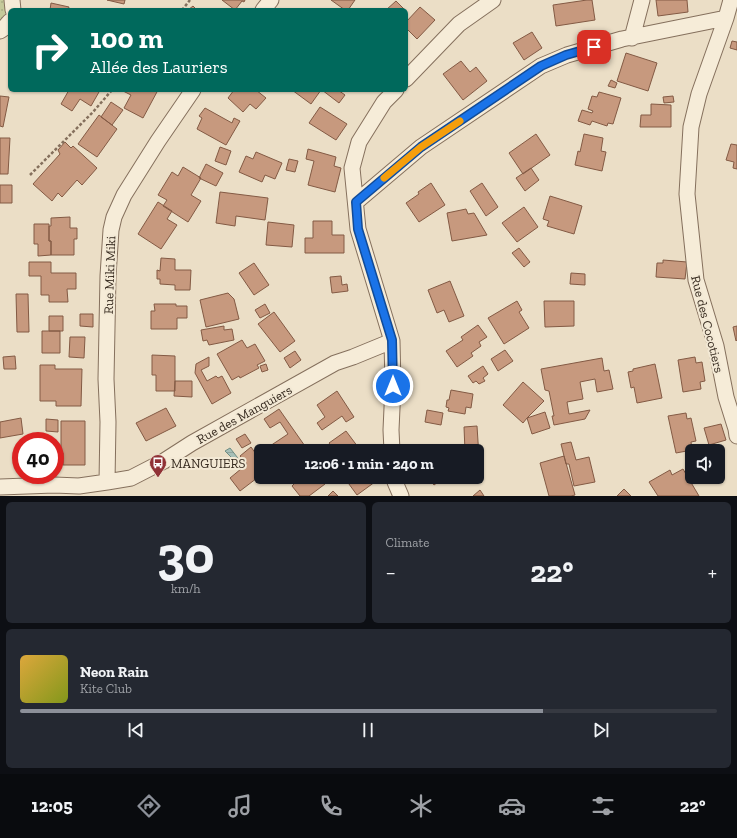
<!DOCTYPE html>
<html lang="en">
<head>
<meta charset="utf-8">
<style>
  body { margin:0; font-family:"Zilla Slab",serif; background:#242831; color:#f1f3f6; height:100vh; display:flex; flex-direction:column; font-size:15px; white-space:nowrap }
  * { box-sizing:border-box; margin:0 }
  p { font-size:13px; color:#9ea1a6 }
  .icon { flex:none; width:22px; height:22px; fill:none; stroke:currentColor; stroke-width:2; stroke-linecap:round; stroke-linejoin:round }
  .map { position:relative; height:496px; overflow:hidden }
  .sheet { display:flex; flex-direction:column; gap:6px; padding:6px; background:#0d0f14; flex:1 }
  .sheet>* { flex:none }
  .banner { position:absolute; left:8px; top:8px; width:400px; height:84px; border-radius:6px; box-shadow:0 1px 3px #0004; background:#00695c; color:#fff; overflow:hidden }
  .buttons { position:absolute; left:685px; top:444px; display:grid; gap:8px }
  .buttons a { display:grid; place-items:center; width:40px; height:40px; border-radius:6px; background:#171b24; box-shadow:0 1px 3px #0004; font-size:20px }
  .speed { position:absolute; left:12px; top:432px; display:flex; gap:8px; font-size:20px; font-weight:700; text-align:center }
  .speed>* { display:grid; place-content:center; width:52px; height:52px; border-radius:50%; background:#171b24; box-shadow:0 1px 3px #0004; line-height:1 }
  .speed .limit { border:6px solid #d22; background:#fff; color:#111 }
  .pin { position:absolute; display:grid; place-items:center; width:34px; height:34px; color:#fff; margin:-17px; border-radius:8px; box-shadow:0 2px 6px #0006 }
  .me { position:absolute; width:44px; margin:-22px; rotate:0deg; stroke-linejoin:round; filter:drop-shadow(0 0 3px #0008) }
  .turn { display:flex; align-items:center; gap:14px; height:84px; padding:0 16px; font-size:18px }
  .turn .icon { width:52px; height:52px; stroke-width:2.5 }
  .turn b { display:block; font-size:28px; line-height:34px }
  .big { font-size:30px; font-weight:700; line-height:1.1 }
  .sheet .widget { flex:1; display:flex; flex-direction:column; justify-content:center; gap:6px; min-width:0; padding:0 14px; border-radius:6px; background:#242831 }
  .sheet .dial { align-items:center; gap:0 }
  .dial b { font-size:52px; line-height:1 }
  .song { display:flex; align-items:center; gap:12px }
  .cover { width:48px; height:48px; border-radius:6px; background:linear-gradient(135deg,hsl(40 70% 55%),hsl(70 70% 35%)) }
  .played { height:4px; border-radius:2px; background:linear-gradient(90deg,#8c9099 75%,#363941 75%) }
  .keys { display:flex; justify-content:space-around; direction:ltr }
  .heat { display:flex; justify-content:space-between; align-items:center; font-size:22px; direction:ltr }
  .sheet .tiles { flex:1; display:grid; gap:6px; grid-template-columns:1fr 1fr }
  .widget:last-child { grid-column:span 2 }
  .trip { position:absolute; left:254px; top:444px; width:230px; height:40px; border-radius:6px; background:#171b24; box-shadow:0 1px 3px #0004; font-weight:700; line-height:40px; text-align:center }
  .tab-bar { display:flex; height:64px; justify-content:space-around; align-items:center; background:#090b0e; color:#9ea1a6 }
  .tab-bar .icon { width:28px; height:28px }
  .tab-bar .selected { color:#8c9099 }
  .tab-bar b { font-size:18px; color:#f1f3f6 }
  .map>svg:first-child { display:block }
  .grass { fill:url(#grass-dots) }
  .water { fill:url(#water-rules); stroke:#6e8d84 }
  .building { fill:#c7997e; stroke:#835a44 }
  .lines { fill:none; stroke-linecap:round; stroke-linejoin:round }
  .minor-casing { stroke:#85705d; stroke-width:17 }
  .path { stroke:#85705d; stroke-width:2.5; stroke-dasharray:3 2; stroke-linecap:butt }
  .minor { stroke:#f6ecd8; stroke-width:15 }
  .route-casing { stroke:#114b97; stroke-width:10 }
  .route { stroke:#1a73e8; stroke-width:7 }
  .slow { stroke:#f59e0b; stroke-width:7 }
  .labels { text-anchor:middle; stroke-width:4; stroke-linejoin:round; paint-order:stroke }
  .street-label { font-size:13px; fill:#362a1f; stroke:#f3e9d5 }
  .poi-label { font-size:13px; fill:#362a1f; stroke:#f3e9d5; text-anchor:start }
</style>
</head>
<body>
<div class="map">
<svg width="737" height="496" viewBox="0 0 737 496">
  <defs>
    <pattern id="grass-dots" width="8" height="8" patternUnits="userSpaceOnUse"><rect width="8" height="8" fill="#c5c99a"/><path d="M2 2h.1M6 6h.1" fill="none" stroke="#aaad84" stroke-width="1.8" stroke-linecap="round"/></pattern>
    <pattern id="water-rules" width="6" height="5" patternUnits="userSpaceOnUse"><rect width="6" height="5" fill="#a7bfb7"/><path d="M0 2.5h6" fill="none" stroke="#90a49d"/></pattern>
  </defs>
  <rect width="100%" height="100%" fill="#ebdec6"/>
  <path class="grass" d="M0,0H4C7,9 6,16 0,23Z"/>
  <path class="water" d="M230,448L241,462L237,466L232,458L225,451Z"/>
  <path class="building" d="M107,0H125L124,4Z
    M222,0H245L244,2L242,1L235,10Z
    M331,0H355L348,10H345Z
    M587,0H592L595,20L556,26L553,5Z
    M656,0H687L688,12L658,16Z
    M396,1L405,10H386Z
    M51,3L69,7L68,10H50Z
    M193,6L197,10H188Z
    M420,7L435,20L417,39L406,28V22Z
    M532,32L542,48L524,60L513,43Z
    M732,41L737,42V50L730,48Z
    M626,53L657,63L648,91L617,81Z
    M461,61L470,72L476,67L487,81L463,100L443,74Z
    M611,80L617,83L615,88L608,86Z
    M69,90H95L99,92L91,106L80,99L72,111L61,104Z
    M124,90H158L143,118L124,108L131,95L123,91Z
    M234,90H256L266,98L256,109L250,104L243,112L228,98Z
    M292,90H321L311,104Z
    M322,90H338L345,95L339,103Z
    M599,92L621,98L613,124L608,123L607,126L592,121L590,125L578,121L582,110L592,113L593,111L588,109L592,96L597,97Z
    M0,96L9,97L3,127L0,126Z
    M673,96L674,102L664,103L663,97Z
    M111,102L123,110L112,125L101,117Z
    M651,104L671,105V127H640L641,115H651Z
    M320,107L347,124L336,140L309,123Z
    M205,108L232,123L234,118L240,121L226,145L197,129L202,118L199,116Z
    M99,115L117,129L97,157L78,144Z
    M536,134L550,155L523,174L509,153Z
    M584,134L603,138L601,151L606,152L602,171L575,165L578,151L580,152Z
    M0,138H10L8,174H0Z
    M65,142L71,148L73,146L97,168L82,185L77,180L62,197L58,193L52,201L33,184L60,154L58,150Z
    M731,144L737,145V169L733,168L734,162L726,160Z
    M220,147L231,151L226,165L215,161Z
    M308,149L336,157L334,166L341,168L335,192L308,185L314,161L306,159Z
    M256,152L282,163L275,179L265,175L262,182L239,172L246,156L253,159Z
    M289,159L298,161L295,172L286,170Z
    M206,164L223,173L216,186L199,178Z
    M183,167L201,178L191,195L201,201L188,222L163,206L167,200L158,195L172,172L178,176Z
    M531,168L539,180L525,191L516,178Z
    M431,183L445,205L419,222L406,203L419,194L418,192Z
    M482,183L498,207L486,216L470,191Z
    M0,185H12V203H0Z
    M220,192L268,198L265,220L236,216L235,226L216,223Z
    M550,196L582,206L574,234L547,226L549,221L543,219Z
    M158,202L172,211L167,219L177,225L161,249L138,234Z
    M524,207L538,227L517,242L502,223Z
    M466,209L468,214L474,213L487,235L452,241L447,213Z
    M70,217V228H77V239H74V255H51V241H49V226H51V218Z
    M313,221H332V235H344V253H305V238H313Z
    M268,222L294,225L292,247L266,245Z
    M34,224H49V241H51V255L38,256V244H34Z
    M519,248L530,262L524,267L512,253Z
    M161,258L175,259V270H191L190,290H175V285L160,284V279H157V270L160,271Z
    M663,260L687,262L685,279L656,277L657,263H663Z
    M29,262H51V273H76V289H67L68,302H49V295H41V276H29Z
    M254,263L269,285L254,295L239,273Z
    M571,273L585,274V285L570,284Z
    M341,276L342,285L347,284L348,291L332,293L330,277Z
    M450,281L464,316L449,322L444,310L437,313L428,290Z
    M228,293L234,299L239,319L206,327L200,300Z
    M16,294H28L29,332H17Z
    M517,301L522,310L519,312L529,328L504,344L488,318Z
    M544,301H574V326L545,327Z
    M154,304H176V306H187V318H177V329H151V311H155Z
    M265,304L270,313L260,318L255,310Z
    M274,312L295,341L280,352L258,324Z
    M80,314H93V327L80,326Z
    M49,316H63V331H49Z
    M478,325L487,337L479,342L481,346L471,353L473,356L457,367L446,351L463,340L461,337Z
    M224,326V330L232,329L234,340L209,345L207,340L203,341L201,330Z
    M737,326V340L736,341L733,327Z
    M42,331H60V353H42Z
    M70,337H85L84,358L69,357Z
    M242,340L247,348L255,344L265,361L257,365L259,368L240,378L239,376L232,380L217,354Z
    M505,350L513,361L498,371L491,359Z
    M295,351L301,360L290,368L284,358Z
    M152,355L175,356V391H156V375H152Z
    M15,356L16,369H4L3,357Z
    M209,357V366L201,370L207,381L216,376L218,378L222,376L231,393L212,404L195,373L196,364Z
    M695,357L696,363L702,362L705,381L700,382L701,389L683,392L678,360Z
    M602,358L604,371L609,370L613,389L597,392L595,379L580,382L583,399L567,402L569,414L590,410L585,419L554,425L552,416H554L549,391L545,390L541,369Z
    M266,364L268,370L262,372L260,366Z
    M655,364L662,398L637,403L634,387L631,388L628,372L633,371V369Z
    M40,365H55V369H82L81,406H56V401H40Z
    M483,366L488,374L483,378L485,381L479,384L476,381L473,383L468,376Z
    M175,381H192V397L174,396Z
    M523,382L544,401L527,418L523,423L503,405Z
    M451,390L473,394L471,408L466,407L465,414L448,411L449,408L446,407L447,400H449Z
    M337,391L354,417L346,422L342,416L322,430L317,423L325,417L317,405Z
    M166,408L176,426L146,441L136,423Z
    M279,409L307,449L304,451H269L267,448L288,434L280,422L270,428L264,419Z
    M427,410L443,413L441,425L425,422Z
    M545,412L550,428L532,434L527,418Z
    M686,413L687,419L691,418L696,441L691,442L692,450L676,453L668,416Z
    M21,418L23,434L0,438V422Z
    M46,419L58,420V432L46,431Z
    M61,421H85V465H63V453H61Z
    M721,424L726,440L709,445L704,428Z
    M477,426L479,457H477V451H465L464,427Z
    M346,431L361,451H335L329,443Z
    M245,434L251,443L242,448L236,439Z
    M571,442L576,460L589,457L595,482L574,486L569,464H566L561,444Z
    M251,447L259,458L257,460L261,466V475L240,491L230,478L247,464L240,456Z
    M564,456L575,495L571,496H549L540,463Z
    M683,469L699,496H658L649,482L670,470L672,475Z
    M292,477H323L322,479L325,484L309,496H300L292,486L296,482Z
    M351,477H378L379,479L357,495L346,480Z
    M428,477H445L434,485Z
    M624,489L631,496H617Z
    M480,490L484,496H473Z
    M333,491L338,496H328Z"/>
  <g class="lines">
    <defs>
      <path id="minor" d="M12,0L13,10
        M731,0L726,18L699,94L691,127L687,194L696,280L716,346L726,397L736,429L737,436
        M263,10L271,0
        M0,31L3,29L10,21
        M632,38L642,0
        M406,79L459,24L493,0
        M356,202L421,147L541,66L567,55L622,39L726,18
        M392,451L391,430L393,386L392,341L358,229L352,168L359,142L384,102L396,90
        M395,477V482L401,496
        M107,482L108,422L106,379L108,276L111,230L114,217L124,195L158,141L193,90
        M0,487L54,485L79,486L107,482L131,478L164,461L192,443L335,363L353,357L392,341"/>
    </defs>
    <use href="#minor" class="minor-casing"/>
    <path class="path" d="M182,10L190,0
      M30,175L93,112L112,90"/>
    <use href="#minor" class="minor"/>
  </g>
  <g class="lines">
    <defs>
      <path id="route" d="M393,386L392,340L358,229L356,202L421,147L541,66L566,55L594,47"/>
    </defs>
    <use href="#route" class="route-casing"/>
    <use href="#route" class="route"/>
    <path class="slow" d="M384,178L421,147L460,121"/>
  </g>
  <defs>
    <symbol id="bus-pin" viewBox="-11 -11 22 30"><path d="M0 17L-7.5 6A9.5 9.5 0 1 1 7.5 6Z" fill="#903135" stroke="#f3e9d5"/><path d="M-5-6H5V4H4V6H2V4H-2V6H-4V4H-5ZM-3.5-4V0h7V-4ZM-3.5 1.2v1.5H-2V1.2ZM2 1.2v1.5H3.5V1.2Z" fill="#fff"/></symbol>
  </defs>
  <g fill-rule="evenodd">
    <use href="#bus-pin" x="148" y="453" width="20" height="27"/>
  </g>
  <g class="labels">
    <g class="street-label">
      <text transform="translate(109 275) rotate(-88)" y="5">Rue Miki Miki</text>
      <text transform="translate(708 324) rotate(76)" y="5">Rue des Cocotiers</text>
      <text transform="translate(244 414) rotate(-29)" y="5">Rue des Manguiers</text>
    </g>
    <g class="poi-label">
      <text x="171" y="468">MANGUIERS</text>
    </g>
  </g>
</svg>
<div class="buttons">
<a><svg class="icon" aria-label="sound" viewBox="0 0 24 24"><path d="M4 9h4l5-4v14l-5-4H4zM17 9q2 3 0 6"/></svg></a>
</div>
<div class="speed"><div class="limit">40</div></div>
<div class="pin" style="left:594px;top:47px;background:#d93025"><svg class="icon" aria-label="arrive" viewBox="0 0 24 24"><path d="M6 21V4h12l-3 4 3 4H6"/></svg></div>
<svg class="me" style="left:393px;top:386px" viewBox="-20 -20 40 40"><circle r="17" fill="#1a73e8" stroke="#fff" stroke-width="3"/><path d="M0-11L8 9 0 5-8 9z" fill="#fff"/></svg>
<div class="trip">12:06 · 1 min · 240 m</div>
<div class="banner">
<div class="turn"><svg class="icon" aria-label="right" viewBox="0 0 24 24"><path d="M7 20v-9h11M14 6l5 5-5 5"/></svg><div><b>100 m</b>Allée des Lauriers</div></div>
</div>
</div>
<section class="sheet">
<div class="tiles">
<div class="widget dial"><b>30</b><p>km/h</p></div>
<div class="widget"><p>Climate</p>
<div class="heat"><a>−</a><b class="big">22°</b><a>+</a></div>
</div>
<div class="widget">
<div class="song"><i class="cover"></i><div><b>Neon Rain</b><p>Kite Club</p></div></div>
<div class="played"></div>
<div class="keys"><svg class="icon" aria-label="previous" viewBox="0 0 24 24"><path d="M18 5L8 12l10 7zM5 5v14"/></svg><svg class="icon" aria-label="pause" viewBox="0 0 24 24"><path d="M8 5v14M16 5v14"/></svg><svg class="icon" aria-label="next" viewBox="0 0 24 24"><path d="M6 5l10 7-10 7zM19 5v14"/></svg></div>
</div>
</div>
</section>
<nav class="tab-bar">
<b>12:05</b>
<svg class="icon selected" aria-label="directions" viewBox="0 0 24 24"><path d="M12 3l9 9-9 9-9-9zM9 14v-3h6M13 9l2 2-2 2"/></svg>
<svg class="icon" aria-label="music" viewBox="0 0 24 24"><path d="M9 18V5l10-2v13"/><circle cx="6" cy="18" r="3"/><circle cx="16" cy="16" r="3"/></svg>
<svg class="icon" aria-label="phone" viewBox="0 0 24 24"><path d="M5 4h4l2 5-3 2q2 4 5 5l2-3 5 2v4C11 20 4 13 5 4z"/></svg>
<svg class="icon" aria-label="climate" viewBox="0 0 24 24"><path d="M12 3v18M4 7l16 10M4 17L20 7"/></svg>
<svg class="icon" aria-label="car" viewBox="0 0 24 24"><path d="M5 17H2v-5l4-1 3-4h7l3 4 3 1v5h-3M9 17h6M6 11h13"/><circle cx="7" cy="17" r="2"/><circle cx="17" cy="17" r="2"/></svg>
<svg class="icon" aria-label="filters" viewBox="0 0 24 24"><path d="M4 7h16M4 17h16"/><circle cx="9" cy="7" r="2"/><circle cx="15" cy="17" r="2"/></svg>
<b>22°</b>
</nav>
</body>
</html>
